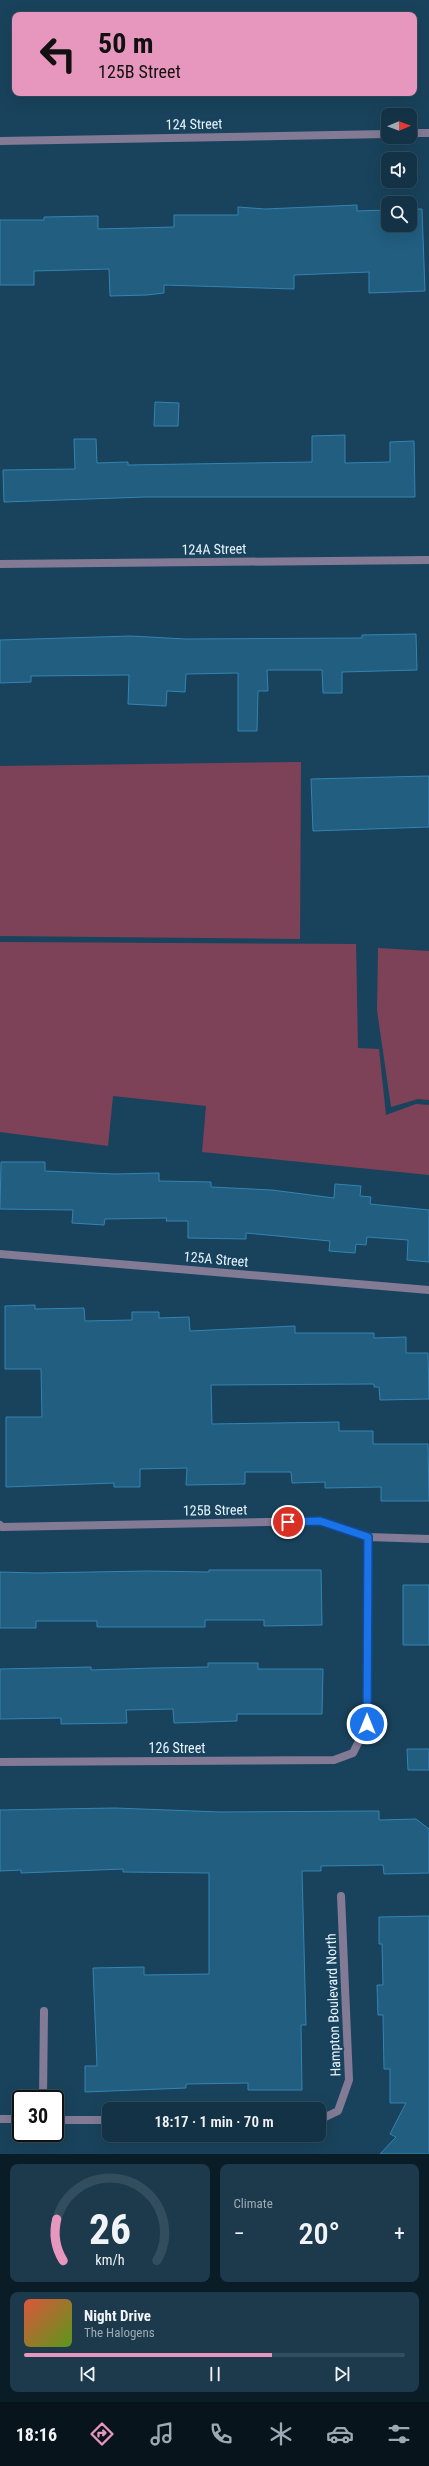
<!DOCTYPE html>
<html lang="en">
<head>
<meta charset="utf-8">
<style>
  body { margin:0; font-family:"Roboto Condensed",sans-serif; background:#1c3a4c; color:#f1f3f6; height:100vh; display:flex; flex-direction:column; font-size:15px; white-space:nowrap }
  * { box-sizing:border-box; margin:0 }
  p { font-size:13px; color:#9daab3 }
  .icon { flex:none; width:22px; height:22px; fill:none; stroke:currentColor; stroke-width:2; stroke-linecap:round; stroke-linejoin:round }
  .map { position:relative; height:2154px; overflow:hidden }
  .sheet { display:flex; flex-direction:column; gap:10px; padding:10px; background:#0a1c26; flex:1 }
  .sheet>* { flex:none }
  .hud { position:absolute; left:12px; top:12px; width:405px; height:84px; border-radius:8px; box-shadow:0 4px 16px #0002,0 0 0 1px #324d5e; background:#e797bd; color:#111; overflow:hidden }
  .needle { width:26px; rotate:89deg }
  .buttons { position:absolute; left:381px; top:108px; display:grid; gap:8px }
  .buttons a { display:grid; place-items:center; width:36px; height:36px; border-radius:8px; background:#133245; box-shadow:0 4px 16px #0002,0 0 0 1px #324d5e; font-size:20px }
  .speed { position:absolute; left:12px; top:2090px; display:flex; gap:8px; font-size:20px; font-weight:700; text-align:center }
  .speed>* { display:grid; place-content:center; width:52px; height:52px; border-radius:50%; background:#133245; box-shadow:0 4px 16px #0002,0 0 0 1px #324d5e; line-height:1 }
  .speed .limit { border:2px solid #111; border-radius:6px; background:#fff; color:#111 }
  .pin { position:absolute; display:grid; place-items:center; width:34px; height:34px; color:#fff; margin:-17px; border:2px solid #fff; border-radius:50%; box-shadow:0 1px 4px #0007 }
  .me { position:absolute; width:44px; margin:-22px; rotate:0deg; stroke-linejoin:round; filter:drop-shadow(0 0 3px #0008) }
  .turn { display:flex; align-items:center; gap:14px; height:84px; padding:0 20px; font-size:18px }
  .turn .icon { width:52px; height:52px; stroke-width:2.5 }
  .turn b { display:block; font-size:28px; line-height:34px }
  .big { font-size:30px; font-weight:600; line-height:1.1 }
  .sheet .tile { flex:1; display:flex; flex-direction:column; justify-content:center; gap:6px; min-width:0; padding:0 14px; border-radius:8px; background:#1c3a4c }
  .sheet .dial { align-items:center; gap:0 }
  .dial svg { height:104px; overflow:visible; fill:none; stroke:#324d5e; stroke-width:7; stroke-linecap:round; text-anchor:middle }
  .dial text { fill:#f1f3f6; stroke:none }
  .song { display:flex; align-items:center; gap:12px }
  .cover { width:48px; height:48px; border-radius:6px; background:linear-gradient(135deg,hsl(10 70% 55%),hsl(90 70% 35%)) }
  .played { height:4px; border-radius:2px; background:linear-gradient(90deg,#e797bd 65%,#324d5e 65%) }
  .keys { display:flex; justify-content:space-around; direction:ltr }
  .heat { display:flex; justify-content:space-between; align-items:center; font-size:22px; direction:ltr }
  .sheet .tiles { flex:1; display:grid; gap:10px; grid-template-columns:1fr 1fr }
  .tile:last-child { grid-column:span 2 }
  .trip { position:absolute; left:102px; top:2102px; width:224px; height:40px; border-radius:8px; background:#133245; box-shadow:0 4px 16px #0002,0 0 0 1px #324d5e; font-weight:600; line-height:40px; text-align:center }
  .menu { display:flex; height:64px; justify-content:space-around; align-items:center; background:#08141c; color:#9daab3 }
  .menu .icon { width:28px; height:28px }
  .menu .on { color:#e797bd }
  .menu b { font-size:18px; color:#f1f3f6 }
  .map>svg:first-child { display:block }
  .green { fill:#7e4258 }
  .building { fill:#215e80; stroke:#3484b2 }
  .lines { fill:none; stroke-linecap:round; stroke-linejoin:round }
  .minor { stroke:#837b96; stroke-width:8 }
  .tertiary { stroke:#837b96; stroke-width:8 }
  .route-casing { stroke:#114b97; stroke-width:10 }
  .route { stroke:#1a73e8; stroke-width:7 }
  .labels { text-anchor:middle; stroke-width:4; stroke-linejoin:round; paint-order:stroke }
  .street-label { font-size:14px; fill:#e6f4ff; stroke:#19435c }
</style>
</head>
<body>
<div class="map">
<svg width="429" height="2154" viewBox="0 0 429 2154">
  <rect width="100%" height="100%" fill="#19435c"/>
  <path class="green" d="M301,762L300,939L0,936V766Z
    M0,942L356,944L358,1048L379,1049L386,1115L416,1104L429,1105V1175L202,1152L206,1106L113,1096L108,1146L0,1132Z
    M378,948L429,951V1100L418,1099L391,1107L377,1010Z"/>
  <path class="building" d="M357,205V211L388,210V225H410V209H422L425,291L369,293V272L294,275V289L164,285V293L147,295L110,296L109,269L34,271V285H0V220H44V217L98,216V229L174,227V215H238V207L265,209Z
    M155,402L179,403L178,426H154Z
    M345,435V463L390,462V442L414,441L415,497H145L4,502L3,470L75,469L74,439H96L97,463L128,462V465L312,462V436Z
    M416,634L417,670L342,672V693H323L322,670H267L268,691H258L257,731H238V673L186,674L185,692L167,691L166,706L128,704L129,675L31,676V682L0,683V640L131,636L186,639L362,638V635Z
    M429,776V827L313,831L311,779Z
    M1,1162H45V1171L115,1174L159,1173V1181L211,1182V1187L272,1190L334,1198L335,1184L361,1186L360,1196L371,1197L370,1204L429,1210V1262L407,1260L408,1240L367,1237L366,1245L356,1244L355,1253L329,1251L330,1241L246,1233V1239L188,1238V1221H166L167,1218L105,1219L104,1225L72,1223L73,1210L0,1209Z
    M35,1305V1309L84,1308L85,1321L132,1320V1312H159V1318L189,1317L190,1331L295,1326V1333H374V1338L406,1337V1353H428L429,1399L380,1400L379,1387H374V1384L211,1385L212,1424L339,1422V1431H373V1444H428L429,1501H381V1487L325,1488V1482L292,1483L291,1472H245V1484L186,1485L187,1468L140,1469V1487H114V1483L6,1487V1417H42L41,1369H5V1306Z
    M209,1570H321L322,1625L264,1626V1620H205V1627H97V1621H36V1628H0V1572L37,1573L147,1571L209,1572Z
    M403,1585H429V1645H403Z
    M208,1663H258V1669H323L322,1714H237V1721L174,1723L173,1709L126,1710L127,1723L61,1724V1718L0,1719V1669L91,1667V1670L154,1668L208,1667Z
    M407,1749H429V1770H408Z
    M115,1808L220,1812L379,1811V1820L416,1819L429,1829V1873L384,1874L383,1865L321,1866V1871H302L306,2025H301L302,2090H248V2083L186,2084V2088L85,2092V2066H97L93,1968L144,1967V1975L209,1974V1873L123,1872V1869L21,1873V1870L0,1871V1810Z
    M429,1916V2154H380L396,2137L390,2134L406,2103H390V2069H384L383,2015H378L377,1985H383L382,1944H379V1917Z"/>
  <g class="lines">
    <path class="minor" d="M0,564L429,560
      M0,1254L429,1290
      M0,1525L2,1527L320,1521L368,1537L429,1539
      M0,1762L334,1760L353,1753L367,1725L368,1537
      M43,2099L44,2011
      M0,2119H21
      M55,2120H109
      M319,2120L338,2111L349,2080L341,1896"/>
    <path class="tertiary" d="M410,133H429
      M0,141L388,134"/>
  </g>
  <g class="lines">
    <defs>
      <path id="route" d="M288,1522L320,1521L368,1537L367,1724"/>
    </defs>
    <use href="#route" class="route-casing"/>
    <use href="#route" class="route"/>
  </g>
  <g class="labels">
    <g class="street-label">
      <text transform="translate(194 124) rotate(-1)" y="5">124 Street</text>
      <text transform="translate(214 549) rotate(-1)" y="5">124A Street</text>
      <text transform="translate(216 1259) rotate(5)" y="5">125A Street</text>
      <text transform="translate(215 1510) rotate(-1)" y="5">125B Street</text>
      <text x="177" y="1753">126 Street</text>
      <text transform="translate(333 2005) rotate(-92)" y="5">Hampton Boulevard North</text>
    </g>
  </g>
</svg>
<div class="buttons">
<a><svg class="needle" viewBox="-14 -14 28 28"><path d="M0-13l5 13h-10z" fill="#e53935"/><path d="M0 13l5-13h-10z" fill="#9daab3"/></svg></a>
<a><svg class="icon" aria-label="sound" viewBox="0 0 24 24"><path d="M4 9h4l5-4v14l-5-4H4zM17 9q2 3 0 6"/></svg></a>
<a><svg class="icon" aria-label="search" viewBox="0 0 24 24"><circle cx="10" cy="10" r="6"/><path d="M15 15l6 6"/></svg></a>
</div>
<div class="speed"><div class="limit">30</div></div>
<div class="pin" style="left:288px;top:1522px;background:#d93025"><svg class="icon" aria-label="arrive" viewBox="0 0 24 24"><path d="M6 21V4h12l-3 4 3 4H6"/></svg></div>
<svg class="me" style="left:367px;top:1724px" viewBox="-20 -20 40 40"><circle r="17" fill="#1a73e8" stroke="#fff" stroke-width="3"/><path d="M0-11L8 9 0 5-8 9z" fill="#fff"/></svg>
<div class="trip">18:17 · 1 min · 70 m</div>
<div class="hud">
<div class="turn"><svg class="icon" aria-label="left" viewBox="0 0 24 24"><path d="M17 20v-9H6M10 6l-5 5 5 5"/></svg><div><b>50 m</b>125B Street</div></div>
</div>
</div>
<section class="sheet">
<div class="tiles">
<div class="tile dial"><svg viewBox="0 0 100 80">
<path d="M14 69A42 42 0 1 1 86 69"/>
<path d="M14 69A42 42 0 0 1 9 37" stroke="#e797bd"/>
<text x="50" y="56" font-size="32" font-weight="700">26</text>
<text x="50" y="72" font-size="11">km/h</text>
</svg></div>
<div class="tile"><p>Climate</p>
<div class="heat"><a>−</a><b class="big">20°</b><a>+</a></div>
</div>
<div class="tile">
<div class="song"><i class="cover"></i><div><b>Night Drive</b><p>The Halogens</p></div></div>
<div class="played"></div>
<div class="keys"><svg class="icon" aria-label="previous" viewBox="0 0 24 24"><path d="M18 5L8 12l10 7zM5 5v14"/></svg><svg class="icon" aria-label="pause" viewBox="0 0 24 24"><path d="M8 5v14M16 5v14"/></svg><svg class="icon" aria-label="next" viewBox="0 0 24 24"><path d="M6 5l10 7-10 7zM19 5v14"/></svg></div>
</div>
</div>
</section>
<nav class="menu">
<b>18:16</b>
<svg class="icon on" aria-label="directions" viewBox="0 0 24 24"><path d="M12 3l9 9-9 9-9-9zM9 14v-3h6M13 9l2 2-2 2"/></svg>
<svg class="icon" aria-label="music" viewBox="0 0 24 24"><path d="M9 18V5l10-2v13"/><circle cx="6" cy="18" r="3"/><circle cx="16" cy="16" r="3"/></svg>
<svg class="icon" aria-label="phone" viewBox="0 0 24 24"><path d="M5 4h4l2 5-3 2q2 4 5 5l2-3 5 2v4C11 20 4 13 5 4z"/></svg>
<svg class="icon" aria-label="climate" viewBox="0 0 24 24"><path d="M12 3v18M4 7l16 10M4 17L20 7"/></svg>
<svg class="icon" aria-label="car" viewBox="0 0 24 24"><path d="M5 17H2v-5l4-1 3-4h7l3 4 3 1v5h-3M9 17h6M6 11h13"/><circle cx="7" cy="17" r="2"/><circle cx="17" cy="17" r="2"/></svg>
<svg class="icon" aria-label="filters" viewBox="0 0 24 24"><path d="M4 7h16M4 17h16"/><circle cx="9" cy="7" r="2"/><circle cx="15" cy="17" r="2"/></svg>
</nav>
</body>
</html>
